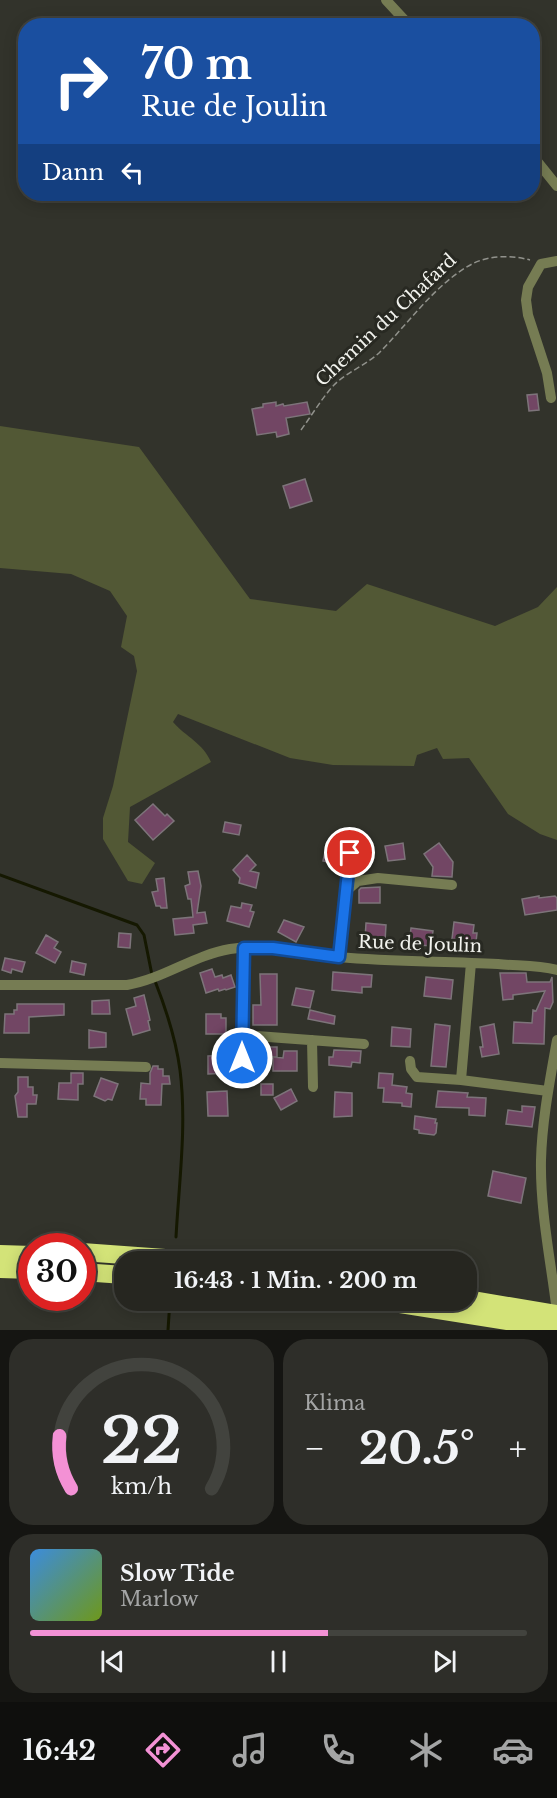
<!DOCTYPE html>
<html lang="de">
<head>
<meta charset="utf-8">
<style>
  body { margin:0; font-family:"Libre Baskerville",serif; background:#2e2e29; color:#f1f3f6; height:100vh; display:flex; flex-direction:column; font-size:22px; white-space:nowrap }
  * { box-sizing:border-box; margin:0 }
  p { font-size:20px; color:#a4a5a5 }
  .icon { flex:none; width:33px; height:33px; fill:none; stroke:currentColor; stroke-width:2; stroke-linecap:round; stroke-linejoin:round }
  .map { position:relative; height:1330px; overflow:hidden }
  .sheet { display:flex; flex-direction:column; gap:9px; padding:9px; background:#151512; flex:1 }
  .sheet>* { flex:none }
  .hud { position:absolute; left:18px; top:18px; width:522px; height:183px; border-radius:24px; box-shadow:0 3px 15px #0003,0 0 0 2px #42433e; background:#1a4fa0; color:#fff; overflow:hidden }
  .speed { position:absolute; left:18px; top:1233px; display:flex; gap:12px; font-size:30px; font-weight:700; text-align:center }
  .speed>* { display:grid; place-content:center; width:78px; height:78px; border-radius:50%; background:#262620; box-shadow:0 3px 15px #0003,0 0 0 2px #42433e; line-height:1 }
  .speed .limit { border:9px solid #d22; background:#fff; color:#111 }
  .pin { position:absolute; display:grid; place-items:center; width:51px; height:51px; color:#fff; margin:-26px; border:3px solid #fff; border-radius:50%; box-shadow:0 2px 6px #0007 }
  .me { position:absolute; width:66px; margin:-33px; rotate:0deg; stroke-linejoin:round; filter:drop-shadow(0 0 4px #0008) }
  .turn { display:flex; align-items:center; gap:21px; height:126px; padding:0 24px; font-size:27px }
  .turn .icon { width:78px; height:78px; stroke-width:2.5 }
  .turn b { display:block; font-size:42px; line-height:51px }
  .then { display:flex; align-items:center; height:57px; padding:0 24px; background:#0003; gap:12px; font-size:22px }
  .big { font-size:45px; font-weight:800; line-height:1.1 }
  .sheet .tile { flex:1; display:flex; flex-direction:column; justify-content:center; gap:9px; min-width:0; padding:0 21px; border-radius:24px; background:#2e2e29 }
  .sheet .dial { align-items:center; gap:0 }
  .dial svg { height:156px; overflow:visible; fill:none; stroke:#42433e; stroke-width:7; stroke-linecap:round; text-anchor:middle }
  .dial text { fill:#f1f3f6; stroke:none }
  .song { display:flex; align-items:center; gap:18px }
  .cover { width:72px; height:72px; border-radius:9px; background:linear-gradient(135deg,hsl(210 70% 55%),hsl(80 70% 35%)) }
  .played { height:6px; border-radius:3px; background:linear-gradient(90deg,#f391d5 60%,#42433e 60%) }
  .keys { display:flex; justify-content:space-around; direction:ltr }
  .heat { display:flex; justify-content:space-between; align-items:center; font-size:33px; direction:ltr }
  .sheet .tiles { flex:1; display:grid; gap:9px; grid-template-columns:1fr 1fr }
  .tile:last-child { grid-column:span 2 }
  .trip { position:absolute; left:114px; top:1251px; width:363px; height:60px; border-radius:24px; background:#262620; box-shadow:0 3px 15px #0003,0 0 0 2px #42433e; font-weight:800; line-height:60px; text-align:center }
  .menu { display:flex; height:96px; justify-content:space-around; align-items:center; background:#0f0f0d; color:#a4a5a5 }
  .menu .icon { width:42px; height:42px }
  .menu .current { color:#f391d5 }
  .menu b { font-size:27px; color:#f1f3f6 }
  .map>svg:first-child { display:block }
  .green { fill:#525835 }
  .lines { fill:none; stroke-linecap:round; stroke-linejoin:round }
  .stream { stroke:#151801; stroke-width:3 }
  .building { fill:#724664; stroke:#7d747a; stroke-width:1.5 }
  .path { stroke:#91928c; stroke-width:1.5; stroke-dasharray:6 3; stroke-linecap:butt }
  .street { stroke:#767c53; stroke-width:10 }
  .highway { stroke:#d3e378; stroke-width:18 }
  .route-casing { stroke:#114b97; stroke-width:15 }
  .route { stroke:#1a73e8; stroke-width:10 }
  .labels { text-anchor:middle; stroke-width:6; stroke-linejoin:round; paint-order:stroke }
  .street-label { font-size:18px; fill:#f2f3ee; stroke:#282922 }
</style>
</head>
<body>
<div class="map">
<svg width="557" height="1330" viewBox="0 0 557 1330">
  <rect width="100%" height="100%" fill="#32332b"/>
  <path class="green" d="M0,426L139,447L250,599L336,611L367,584L495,626L538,607L557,587V840L540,834L508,814L469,758L443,759L437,748L417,755L414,766L333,765L290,758L178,714L173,722C186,737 203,743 211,762L130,807L128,842L155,863L142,884L128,881L103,839V818L113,786L137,671L134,656L121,647L127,616L110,591L71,574L0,568Z"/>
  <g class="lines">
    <path class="stream" d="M0,875L137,925L144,935L152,975
      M155,981C166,1009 176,1040 180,1070C187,1125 179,1182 176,1237
      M168,1330L170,1300"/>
  </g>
  <path class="building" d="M537,394L539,410L529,411L527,395Z
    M276,402V406L283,404L284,406L307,402L310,414L286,418L289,434L277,437L276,432L257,435L252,409L263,407V404Z
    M305,479L312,501L290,508L283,486Z
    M153,804L165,816L167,814L174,821L153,840L135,820Z
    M225,822L241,825L239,835L223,832Z
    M327,842L339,845L338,849L342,850L340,865L323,861Z
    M403,843L405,859L388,861L385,846Z
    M439,843L453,862L452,877L432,876L433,867L424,854Z
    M247,855L256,865L250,871L259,873L256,888L239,883L240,878L233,870Z
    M198,871L201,886L197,913L205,912L207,923L193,925L194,933L175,935L173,919L193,917L191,899H188L185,886L190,884L188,872Z
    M164,878L167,908H161L160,906H156L152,892L158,891L156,879Z
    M380,887V903H359V890L361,888Z
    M539,896V898L555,896L557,898V910L525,915L522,899Z
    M242,903L252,905L250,911L254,912L249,927L227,921L231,906L241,908Z
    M284,920L304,927L296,942L278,932Z
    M454,922L474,925L473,933H477L476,942L452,939Z
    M366,923L386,925L385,941L365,939Z
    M411,928L433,931L431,946L409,944Z
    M119,933L131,934L130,948L118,947Z
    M46,935L58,942L54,948L61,952L55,963L36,953Z
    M5,958L25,962L22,972L12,969L11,973L2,970Z
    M72,961L86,964L84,975L70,972Z
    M212,969L215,977L222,975L223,978L231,975L235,987L226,990L225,989L219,991L218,989L206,993L200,973Z
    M333,972L372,975L371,987H362V993L332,990Z
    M500,973H526L527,982H550L552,977L553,1002L550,1009L545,1008L544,1044L513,1043L514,1022L532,1023L533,1010L536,1011L545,991L513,995V999L503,1000Z
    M260,974H277V1025H253V1005H261Z
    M426,977L453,980L451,999L424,996Z
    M296,988L314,991L310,1008L292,1005Z
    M144,995L150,1020L148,1021L150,1030L133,1035L126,1009L136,1006L134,998Z
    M109,1000L110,1014H92V1001Z
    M17,1004H64V1015L29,1017V1033H4L5,1014H14V1010H17Z
    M310,1010L335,1016L334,1024L308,1019Z
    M206,1014H221V1018H226V1034H206Z
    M435,1024L450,1026L446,1067L431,1066Z
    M494,1024L499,1054L482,1057L480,1047H483L480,1027Z
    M392,1027L411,1029L410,1047L391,1046Z
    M89,1030L106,1033V1047L89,1048Z
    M254,1047H277V1057L254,1056Z
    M334,1050L361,1051L360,1063L352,1062L351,1067L329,1065V1057H333Z
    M284,1051H297V1071H273V1057L283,1058Z
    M231,1055V1073L208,1074V1056Z
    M153,1066H158V1069H163V1076H169L170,1084H162L161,1105H146V1099H140L141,1083L150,1084V1073Z
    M71,1073H83V1084H78V1100L58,1099L59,1083H71Z
    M379,1073L393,1074L392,1085L407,1087L406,1093L412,1094L411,1107L402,1106V1103L383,1102L384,1088H378Z
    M18,1077H28V1087H33V1095H37L36,1104H27V1117H18L15,1096L18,1092Z
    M101,1078L118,1084L112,1100L108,1099L105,1101L94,1096Z
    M261,1084H273V1095H261Z
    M291,1089L297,1101L281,1110L274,1098Z
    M227,1091L228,1116H208L207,1092Z
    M438,1091L468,1093L467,1097L486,1098L485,1116L469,1115V1108L436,1107Z
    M335,1092L352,1093V1116L334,1117Z
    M522,1106L535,1107L532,1127L506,1124L508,1110L522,1112Z
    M415,1116L436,1119L435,1123H437L436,1133L434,1135L419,1133V1130L414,1129Z
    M493,1171L526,1178L521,1203L488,1196Z"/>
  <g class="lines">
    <path class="path" d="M301,430C312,415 322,398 334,385C347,372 366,365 379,353C407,325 436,283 472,264C489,255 512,255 530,260"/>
    <path class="street" d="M386,0L410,26
      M532,155L557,186
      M551,398L547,373L528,315L526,300L528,287L541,264L557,261
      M345,892L358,881L378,878L452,885
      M339,958L349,853
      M0,985H127C163,979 194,955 230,949C267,943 302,955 339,957C392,962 445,961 498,964C518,966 538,965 557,970
      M242,1035L364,1044
      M312,1040L313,1087
      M557,1040C550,1080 542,1120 541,1160C540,1211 551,1262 557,1312
      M410,1061L411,1069L417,1077L461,1080L548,1091
      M0,1063L146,1067
      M461,1080L471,963
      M242,1081L244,948"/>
    <path class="highway" d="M82,1252L165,1258L178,1262
      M0,1254L32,1255
      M0,1269L32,1270
      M82,1272L124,1275
      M466,1299L557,1314
      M375,1300L557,1329"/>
  </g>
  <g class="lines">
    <defs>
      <path id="route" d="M242,1058L244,948H273L339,957L350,853"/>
    </defs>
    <use href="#route" class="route-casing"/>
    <use href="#route" class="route"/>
  </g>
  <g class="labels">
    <g class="street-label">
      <text transform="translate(386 320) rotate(-43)" y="6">Chemin du Chafard</text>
      <text transform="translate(420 944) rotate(2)" y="6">Rue de Joulin</text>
    </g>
  </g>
</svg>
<div class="speed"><div class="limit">30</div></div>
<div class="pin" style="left:350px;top:853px;background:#d93025"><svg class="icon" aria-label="arrive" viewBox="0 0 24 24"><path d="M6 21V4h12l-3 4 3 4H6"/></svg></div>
<svg class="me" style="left:242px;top:1058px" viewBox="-20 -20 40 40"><circle r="17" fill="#1a73e8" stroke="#fff" stroke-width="3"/><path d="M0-11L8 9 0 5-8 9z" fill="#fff"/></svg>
<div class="trip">16:43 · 1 Min. · 200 m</div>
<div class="hud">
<div class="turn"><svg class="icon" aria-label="right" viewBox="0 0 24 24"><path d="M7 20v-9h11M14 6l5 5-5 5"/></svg><div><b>70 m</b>Rue de Joulin</div></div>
<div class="then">Dann<svg class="icon" aria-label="left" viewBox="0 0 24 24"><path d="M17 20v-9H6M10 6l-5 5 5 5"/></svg></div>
</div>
</div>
<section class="sheet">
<div class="tiles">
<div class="tile dial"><svg viewBox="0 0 100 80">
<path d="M14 69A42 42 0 1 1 86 69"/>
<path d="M14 69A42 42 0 0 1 8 42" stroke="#f391d5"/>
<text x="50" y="56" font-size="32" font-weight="700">22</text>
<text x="50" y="72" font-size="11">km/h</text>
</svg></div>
<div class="tile"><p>Klima</p>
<div class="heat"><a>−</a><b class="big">20.5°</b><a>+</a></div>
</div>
<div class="tile">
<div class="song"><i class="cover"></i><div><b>Slow Tide</b><p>Marlow</p></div></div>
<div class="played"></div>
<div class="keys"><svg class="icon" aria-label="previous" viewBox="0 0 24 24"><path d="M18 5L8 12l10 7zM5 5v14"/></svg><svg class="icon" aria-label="pause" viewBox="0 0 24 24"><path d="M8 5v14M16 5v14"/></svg><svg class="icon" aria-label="next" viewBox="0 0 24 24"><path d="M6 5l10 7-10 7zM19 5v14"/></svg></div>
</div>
</div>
</section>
<nav class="menu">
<b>16:42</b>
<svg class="icon current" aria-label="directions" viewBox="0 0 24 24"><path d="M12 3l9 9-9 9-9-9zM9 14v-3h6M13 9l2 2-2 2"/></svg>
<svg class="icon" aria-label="music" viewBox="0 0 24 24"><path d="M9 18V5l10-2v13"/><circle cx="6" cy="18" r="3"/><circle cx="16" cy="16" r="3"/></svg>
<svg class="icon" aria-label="phone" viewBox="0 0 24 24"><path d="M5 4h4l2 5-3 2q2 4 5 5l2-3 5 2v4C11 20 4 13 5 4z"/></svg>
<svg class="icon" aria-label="climate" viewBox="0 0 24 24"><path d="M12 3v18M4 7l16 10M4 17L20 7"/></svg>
<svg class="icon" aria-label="car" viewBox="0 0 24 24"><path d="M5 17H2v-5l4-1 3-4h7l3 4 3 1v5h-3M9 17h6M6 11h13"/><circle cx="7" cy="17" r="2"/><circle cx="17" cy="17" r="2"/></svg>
</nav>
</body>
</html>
